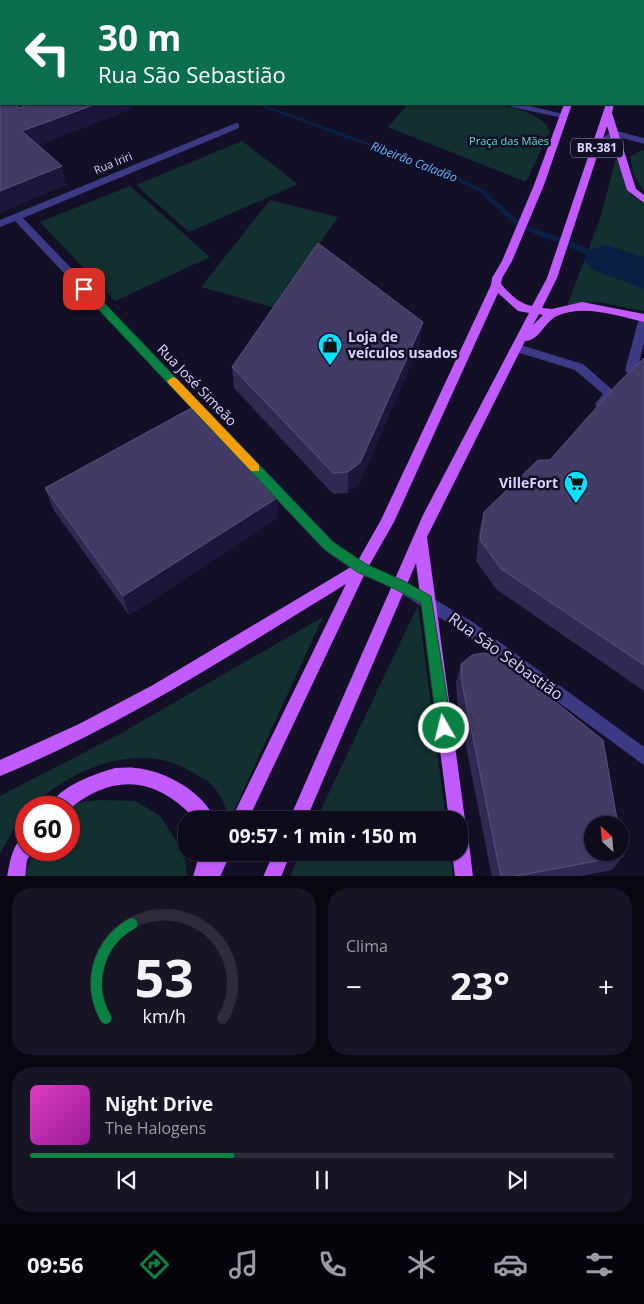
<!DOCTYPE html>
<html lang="pt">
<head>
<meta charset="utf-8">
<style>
  body { margin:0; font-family:"Open Sans",sans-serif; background:#171425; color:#f1f3f6; height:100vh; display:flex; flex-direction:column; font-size:19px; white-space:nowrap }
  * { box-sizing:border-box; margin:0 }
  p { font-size:16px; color:#9b9ba3 }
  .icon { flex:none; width:28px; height:28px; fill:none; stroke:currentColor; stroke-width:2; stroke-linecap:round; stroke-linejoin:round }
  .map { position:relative; height:876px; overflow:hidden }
  .panel { display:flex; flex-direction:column; gap:12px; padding:12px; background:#08060f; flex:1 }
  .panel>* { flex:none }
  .top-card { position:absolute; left:0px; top:0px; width:645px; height:105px; box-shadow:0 1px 4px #0004,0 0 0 1px #2e2b3b; background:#0b6e4f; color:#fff; overflow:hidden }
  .needle { width:32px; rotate:334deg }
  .controls { position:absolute; left:584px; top:816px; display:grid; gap:10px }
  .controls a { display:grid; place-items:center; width:45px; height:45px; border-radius:50%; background:#0e0b1c; box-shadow:0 1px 4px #0004,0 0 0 1px #2e2b3b; font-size:25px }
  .speed { position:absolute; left:15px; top:796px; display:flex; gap:10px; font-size:25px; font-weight:700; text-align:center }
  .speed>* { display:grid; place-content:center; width:65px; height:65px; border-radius:50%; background:#0e0b1c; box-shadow:0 1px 4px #0004,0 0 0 1px #2e2b3b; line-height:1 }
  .speed .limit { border:8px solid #d22; background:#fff; color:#111 }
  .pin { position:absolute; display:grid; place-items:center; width:42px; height:42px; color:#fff; margin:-21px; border-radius:10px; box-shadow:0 2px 8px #0006 }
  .me { position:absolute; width:55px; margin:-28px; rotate:352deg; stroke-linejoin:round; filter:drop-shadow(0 0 4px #0008) }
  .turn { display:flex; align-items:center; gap:18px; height:105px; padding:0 15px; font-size:22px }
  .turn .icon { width:65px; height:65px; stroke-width:2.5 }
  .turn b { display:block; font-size:35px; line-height:42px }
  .big { font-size:38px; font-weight:700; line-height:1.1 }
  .panel .card { flex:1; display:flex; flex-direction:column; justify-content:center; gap:8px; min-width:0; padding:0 18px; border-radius:20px; background:#171425 }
  .panel .dial { align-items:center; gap:0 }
  .dial svg { height:130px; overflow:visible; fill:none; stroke:#2e2b3b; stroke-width:7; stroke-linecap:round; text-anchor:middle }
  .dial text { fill:#f1f3f6; stroke:none }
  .song { display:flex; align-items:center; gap:15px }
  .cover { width:60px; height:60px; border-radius:8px; background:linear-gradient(135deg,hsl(310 70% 55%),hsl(300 70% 35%)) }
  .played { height:5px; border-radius:2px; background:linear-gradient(90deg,#0b8043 35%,#2e2b3b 35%) }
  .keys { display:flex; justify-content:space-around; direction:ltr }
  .heat { display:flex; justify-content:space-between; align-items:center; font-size:28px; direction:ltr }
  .panel .tiles { flex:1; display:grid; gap:12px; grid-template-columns:1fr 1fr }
  .card:last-child { grid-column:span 2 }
  .trip { position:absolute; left:178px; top:811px; width:290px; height:50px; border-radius:20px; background:#0e0b1c; box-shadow:0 1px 4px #0004,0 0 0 1px #2e2b3b; font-weight:700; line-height:50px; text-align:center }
  .tabs { display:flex; height:80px; justify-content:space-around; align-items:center; background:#06040b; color:#9b9ba3 }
  .tabs .icon { width:35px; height:35px }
  .tabs .current { color:#0b8043 }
  .tabs b { font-size:22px; color:#f1f3f6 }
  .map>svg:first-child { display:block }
  .green { fill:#12302f }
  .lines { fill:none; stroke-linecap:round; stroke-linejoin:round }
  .stream { fill:#0a1f44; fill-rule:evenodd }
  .river { fill:#0a1f44; fill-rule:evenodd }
  .service { fill:#3d3a85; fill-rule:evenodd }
  .minor { fill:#3d3a85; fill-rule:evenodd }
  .secondary { fill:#6f6bff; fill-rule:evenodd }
  .primary { fill:#c25bff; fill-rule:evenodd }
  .wall { fill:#312854 }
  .shaded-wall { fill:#1d163a }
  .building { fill:#433a66; stroke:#5a527e }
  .route { fill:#0b8043; stroke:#07532c }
  .slow { fill:#f59e0b }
  .labels { text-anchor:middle; stroke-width:5; stroke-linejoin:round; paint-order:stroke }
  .far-park-label { font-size:11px; fill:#5fe0c0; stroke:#130f26 }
  .far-street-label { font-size:11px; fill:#d9d4ff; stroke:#130f26 }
  .shield { fill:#130f26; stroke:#9e99be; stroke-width:1 }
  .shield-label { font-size:12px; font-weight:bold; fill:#d9d4ff }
  .far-water-label { font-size:12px; font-style:italic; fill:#62b6ff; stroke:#130f26 }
  .poi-label { font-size:14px; font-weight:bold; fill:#d9d4ff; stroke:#130f26; text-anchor:start }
  .street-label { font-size:14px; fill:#d9d4ff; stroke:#130f26 }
  .near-street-label { font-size:16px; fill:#d9d4ff; stroke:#130f26 }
</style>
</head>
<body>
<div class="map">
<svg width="644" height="877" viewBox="0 0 644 877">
  <rect width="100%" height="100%" fill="#130f26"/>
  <path class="green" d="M408,104C444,104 532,95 550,131L526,182L388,127Z
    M242,141L298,184L189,232L136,185Z
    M641,150L644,151V192L634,175L630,157Z
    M616,158L631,194L644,204V311L598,302L567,306L601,216Z
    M130,186L210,257L115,301L40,222Z
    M270,200L338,217L275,308L201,287Z
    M418,605L446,820H316Z
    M323,617L231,817C225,807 221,795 214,787C209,781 198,776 192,772C139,740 72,768 31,807L26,808V813L18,821L0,854V796L118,735Z
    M98,800L136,801L160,816L184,853L187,876L23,877L35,850H69V810L76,803Z
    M301,853H450L453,876H290Z"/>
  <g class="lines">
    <path class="stream" d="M42,0H50L51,1H44Z
      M254,104H262L446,171L484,190L521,223L610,257L611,259L610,261H604L517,227L480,192L442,173Z"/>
    <path class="river" d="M607,245L644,257V289L591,269L584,259L591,249Z"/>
    <path class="service" d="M644,318V343L638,367L644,369L643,377L627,373L625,370L638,322Z
      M517,344L583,364L617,394L605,407H597L595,404L603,394L575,370L513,351L511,348L513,345Z"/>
    <path class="minor" d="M507,104H522L567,115L563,118L511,107Z
      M236,123L239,124V128L23,218L334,542L366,564L404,581L471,621L644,747V765L461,631L394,589L356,572L324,550L15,221L0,227V220Z
      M613,130L644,138V144L615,136L601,148H595V144Z"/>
    <path class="secondary" d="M491,0H505L506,1H492Z"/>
    <path class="primary" d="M564,104H572L544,185L512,261L502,278L501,284C510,294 519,304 532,306L547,278L606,104H614L612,113L636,189L644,195V203L627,190L607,126L557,278L542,308L552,309L582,302L644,314V322C617,316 584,304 557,316C545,321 539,341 525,341L427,537L465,820L460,827L465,829L468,835L473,877H455L452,852H459V820H449L416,563L306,820H289L423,515L529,313L518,311L498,293L394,522L366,571L248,820H231L346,584C233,653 122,726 0,776V760L79,724L153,685L356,564L381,520L491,285L492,278L502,261L534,185ZM539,314L543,315L533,325Z
      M115,768C122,768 129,767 135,768C164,770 204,792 215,820H196C157,777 114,772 69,809V808H49C58,786 95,774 115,768Z
      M26,836V850H33L27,860L25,877H7C10,863 12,842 26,836Z
      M200,852H231L220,877H193Z
      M274,852H291L281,877H263Z"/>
  </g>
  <path class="wall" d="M420,344L359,484L348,493L333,494L234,388L232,367Z
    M644,358V691L496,589L476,561L479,533L484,512L550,460Z
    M45,488L277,498L278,518L129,615L53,509Z
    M461,664L623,856L612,870L577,877H492L457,701L456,682Z"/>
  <path class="shaded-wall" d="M96,104H131L132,109L27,150L22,131Z
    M62,166L66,185L0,213V191Z
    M423,322L420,344L359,484L348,493V472Z
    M277,498L278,518L129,615L123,596Z"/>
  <path class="building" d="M0,92L1,93V104H14L19,108L29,104H96L22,131L62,166L0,191Z
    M318,243L423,322L360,463L348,472L333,473L232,367Z
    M644,358V665L501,569L480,540L484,512L538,460H550L619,382Z
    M195,406L277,498L123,596L45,488Z
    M484,653L498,656L603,740L618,825H592V852H620V837L623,856L511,877H501L462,683L461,664L472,655Z"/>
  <path class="route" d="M84,285L88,286L333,542L366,564L404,581L431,596L452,728L450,733L444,735L439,733L437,728L421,603L395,589L357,572L324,549L81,291L80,289Z"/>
  <path class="slow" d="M173,377L177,379L259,465V471H251L169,384L167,381Z"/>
  <defs>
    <symbol id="shop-pin" viewBox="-11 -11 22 30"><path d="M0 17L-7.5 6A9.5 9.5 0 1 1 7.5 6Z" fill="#00e5ff" stroke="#130f26"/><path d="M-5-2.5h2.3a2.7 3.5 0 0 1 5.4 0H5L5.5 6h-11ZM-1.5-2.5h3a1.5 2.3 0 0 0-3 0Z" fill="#111"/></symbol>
    <symbol id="supermarket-pin" viewBox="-11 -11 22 30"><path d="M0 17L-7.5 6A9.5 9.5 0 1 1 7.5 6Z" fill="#00e5ff" stroke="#130f26"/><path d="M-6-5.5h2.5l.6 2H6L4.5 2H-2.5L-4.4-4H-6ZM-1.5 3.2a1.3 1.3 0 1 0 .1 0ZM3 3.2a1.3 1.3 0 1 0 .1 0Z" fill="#111"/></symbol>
  </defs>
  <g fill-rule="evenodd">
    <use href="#shop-pin" x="316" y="331" width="28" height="38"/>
    <use href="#supermarket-pin" x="562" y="469" width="28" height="38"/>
  </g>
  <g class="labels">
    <g class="far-park-label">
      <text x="509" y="145">Praça das Mães</text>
    </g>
    <g class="far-street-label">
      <text transform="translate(113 163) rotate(-23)" y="4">Rua Iriri</text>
    </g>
    <rect class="shield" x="571" y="138.5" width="52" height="19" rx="4"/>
    <g class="shield-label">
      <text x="597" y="152">BR-381</text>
    </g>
    <g class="far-water-label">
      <text transform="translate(414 162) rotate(21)" y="4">Ribeirão Caladão</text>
    </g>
    <g class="poi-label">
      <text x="348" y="342">Loja de<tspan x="348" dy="16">veículos usados</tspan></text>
      <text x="558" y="488" text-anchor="end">VilleFort</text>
    </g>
    <g class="street-label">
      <text transform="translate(197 385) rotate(46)" y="5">Rua José Simeão</text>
    </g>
    <g class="near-street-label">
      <text transform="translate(506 656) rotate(36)" y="6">Rua São Sebastião</text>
    </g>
  </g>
</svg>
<div class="controls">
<a><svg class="needle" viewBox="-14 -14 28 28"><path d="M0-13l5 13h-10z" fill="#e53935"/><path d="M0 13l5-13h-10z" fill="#9b9ba3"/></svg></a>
</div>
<div class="speed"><div class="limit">60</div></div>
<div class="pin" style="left:84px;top:289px;background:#d93025"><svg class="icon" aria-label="arrive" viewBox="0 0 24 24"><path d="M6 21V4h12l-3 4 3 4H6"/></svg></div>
<svg class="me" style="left:444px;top:728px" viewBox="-20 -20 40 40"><circle r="17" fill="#0b8043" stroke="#fff" stroke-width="3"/><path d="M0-11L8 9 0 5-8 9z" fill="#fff"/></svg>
<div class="trip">09:57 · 1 min · 150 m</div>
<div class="top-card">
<div class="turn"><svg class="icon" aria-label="left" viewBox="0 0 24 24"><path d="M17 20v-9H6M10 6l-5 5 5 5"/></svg><div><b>30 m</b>Rua São Sebastião</div></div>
</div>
</div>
<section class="panel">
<div class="tiles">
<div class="card dial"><svg viewBox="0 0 100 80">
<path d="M14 69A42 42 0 1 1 86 69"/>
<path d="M14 69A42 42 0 0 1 30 11" stroke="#0b8043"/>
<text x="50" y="56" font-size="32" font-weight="700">53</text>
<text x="50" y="72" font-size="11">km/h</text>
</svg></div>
<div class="card"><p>Clima</p>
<div class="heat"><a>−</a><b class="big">23°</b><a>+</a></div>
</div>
<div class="card">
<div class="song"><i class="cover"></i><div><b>Night Drive</b><p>The Halogens</p></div></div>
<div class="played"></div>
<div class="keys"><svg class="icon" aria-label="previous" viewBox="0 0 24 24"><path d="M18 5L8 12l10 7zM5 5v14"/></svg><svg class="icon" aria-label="pause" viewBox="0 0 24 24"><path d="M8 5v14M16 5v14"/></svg><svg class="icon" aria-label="next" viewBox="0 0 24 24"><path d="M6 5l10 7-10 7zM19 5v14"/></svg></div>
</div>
</div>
</section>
<nav class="tabs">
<b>09:56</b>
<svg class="icon current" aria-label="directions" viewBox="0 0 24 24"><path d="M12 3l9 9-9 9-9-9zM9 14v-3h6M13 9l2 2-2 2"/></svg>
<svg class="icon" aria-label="music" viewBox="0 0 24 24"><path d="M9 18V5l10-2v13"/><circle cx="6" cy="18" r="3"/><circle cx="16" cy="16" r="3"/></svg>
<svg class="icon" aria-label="phone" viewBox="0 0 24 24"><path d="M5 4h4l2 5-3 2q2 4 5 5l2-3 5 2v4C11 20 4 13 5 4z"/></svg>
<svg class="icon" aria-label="climate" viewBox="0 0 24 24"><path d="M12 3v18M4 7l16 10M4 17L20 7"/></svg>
<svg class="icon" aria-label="car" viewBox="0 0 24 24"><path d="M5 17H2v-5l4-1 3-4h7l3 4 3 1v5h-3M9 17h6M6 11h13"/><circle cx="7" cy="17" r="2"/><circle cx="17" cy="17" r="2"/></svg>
<svg class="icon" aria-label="filters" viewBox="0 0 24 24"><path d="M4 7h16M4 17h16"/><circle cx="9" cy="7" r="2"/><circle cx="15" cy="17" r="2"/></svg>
</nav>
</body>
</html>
